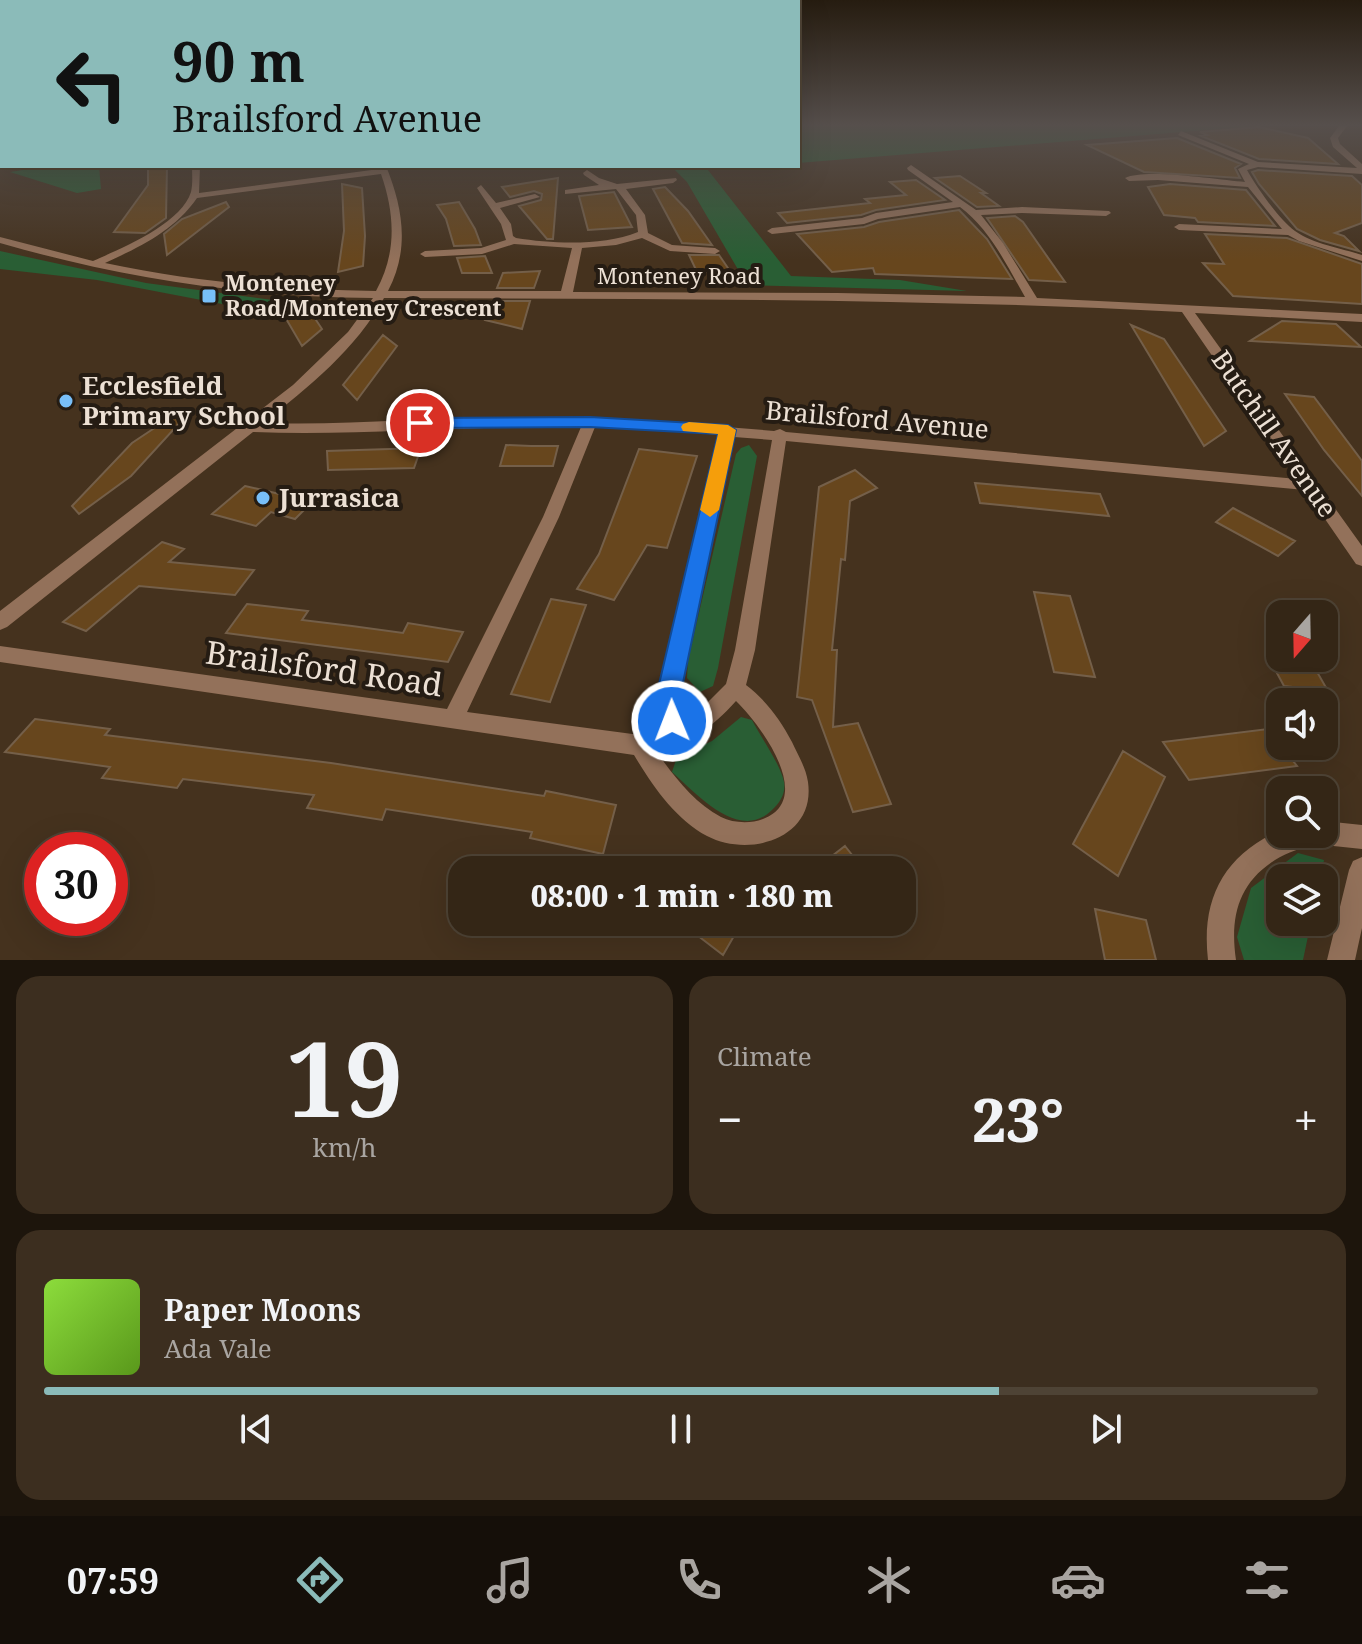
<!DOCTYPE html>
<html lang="en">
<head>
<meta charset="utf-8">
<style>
  body { margin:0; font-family:"Noto Serif",serif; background:#3c2e1f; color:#f1f3f6; height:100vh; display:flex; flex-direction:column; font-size:30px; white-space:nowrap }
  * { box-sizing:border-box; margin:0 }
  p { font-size:26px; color:#a9a5a1 }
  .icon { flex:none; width:44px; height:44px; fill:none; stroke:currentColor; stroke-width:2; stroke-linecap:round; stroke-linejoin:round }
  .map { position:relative; height:960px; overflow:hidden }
  .details { display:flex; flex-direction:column; gap:16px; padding:16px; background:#1d150c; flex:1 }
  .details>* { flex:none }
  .guide { position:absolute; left:0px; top:0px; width:800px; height:168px; box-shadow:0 8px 32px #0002,0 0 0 2px #4e4335; background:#8bbbb9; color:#111; overflow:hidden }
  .needle { width:52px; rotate:200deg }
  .tools { position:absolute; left:1266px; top:600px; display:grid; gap:16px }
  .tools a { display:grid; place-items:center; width:72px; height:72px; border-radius:16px; background:#342616; box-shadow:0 8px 32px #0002,0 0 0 2px #4e4335; font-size:40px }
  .speed { position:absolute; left:24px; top:832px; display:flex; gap:16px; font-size:40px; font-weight:700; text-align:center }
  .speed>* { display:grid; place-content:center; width:104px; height:104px; border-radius:50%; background:#342616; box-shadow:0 8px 32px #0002,0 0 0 2px #4e4335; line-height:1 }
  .speed .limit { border:12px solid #d22; background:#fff; color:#111 }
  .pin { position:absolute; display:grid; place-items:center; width:68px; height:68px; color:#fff; margin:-34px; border:4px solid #fff; border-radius:50%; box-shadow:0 2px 8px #0007 }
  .me { position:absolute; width:88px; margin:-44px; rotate:359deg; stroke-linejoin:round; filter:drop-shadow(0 0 6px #0008) }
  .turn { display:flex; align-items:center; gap:28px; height:168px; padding:0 40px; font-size:36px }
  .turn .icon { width:104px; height:104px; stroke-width:2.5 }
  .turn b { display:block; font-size:56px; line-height:68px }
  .big { font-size:60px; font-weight:800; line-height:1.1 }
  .details .card { flex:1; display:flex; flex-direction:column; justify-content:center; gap:12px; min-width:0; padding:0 28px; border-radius:24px; background:#3c2e1f }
  .details .dial { align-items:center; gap:0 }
  .dial b { font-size:104px; line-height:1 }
  .song { display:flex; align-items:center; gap:24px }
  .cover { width:96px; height:96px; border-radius:12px; background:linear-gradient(135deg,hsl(90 70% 55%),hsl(90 70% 35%)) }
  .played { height:8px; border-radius:4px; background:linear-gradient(90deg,#8bbbb9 75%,#4e4335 75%) }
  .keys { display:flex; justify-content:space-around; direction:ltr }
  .heat { display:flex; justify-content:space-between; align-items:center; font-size:44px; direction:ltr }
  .details .tiles { flex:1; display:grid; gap:16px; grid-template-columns:1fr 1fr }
  .card:last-child { grid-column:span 2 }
  .trip { position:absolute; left:448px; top:856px; width:468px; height:80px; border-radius:24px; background:#342616; box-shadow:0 8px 32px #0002,0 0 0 2px #4e4335; font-weight:800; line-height:80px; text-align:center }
  .tab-bar { display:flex; height:128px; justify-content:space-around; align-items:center; background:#150f09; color:#a9a5a1 }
  .tab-bar .icon { width:56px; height:56px }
  .tab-bar .on { color:#8bbbb9 }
  .tab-bar b { font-size:36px; color:#f1f3f6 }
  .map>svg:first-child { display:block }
  .green { fill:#295e34 }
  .building { fill:#67461d; stroke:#745f49; stroke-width:2 }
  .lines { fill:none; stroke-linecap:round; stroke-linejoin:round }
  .street { fill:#93715a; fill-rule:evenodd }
  .secondary { stroke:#c6916c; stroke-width:16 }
  .route { fill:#1a73e8; stroke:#114b97; stroke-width:2 }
  .slow { fill:#f59e0b }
  .poi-dot { fill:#78bff8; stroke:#251c13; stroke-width:3 }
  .labels { text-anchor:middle; stroke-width:8; stroke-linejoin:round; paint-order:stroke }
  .far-street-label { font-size:22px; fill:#ece0d4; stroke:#251c13 }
  .far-poi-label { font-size:22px; font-weight:bold; fill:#ece0d4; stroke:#251c13; text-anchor:start }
  .poi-label { font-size:26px; font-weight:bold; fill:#ece0d4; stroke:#251c13; text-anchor:start }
  .street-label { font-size:26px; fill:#ece0d4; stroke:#251c13 }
  .near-street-label { font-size:32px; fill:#ece0d4; stroke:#251c13 }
</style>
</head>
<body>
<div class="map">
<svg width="1362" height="960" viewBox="0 0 1362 960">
  <rect width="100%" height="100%" fill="#45321e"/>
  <path class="green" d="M798,126H1256L798,163Z
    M48,166H99L101,189L77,193L10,172Z
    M671,166H753L708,170L791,276L900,280L967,291L747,285L687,182Z
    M0,251L146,283L280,301L264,312L97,280L0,269Z
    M749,445L757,456L718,668L713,686L700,692L687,678L688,660L736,454L741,448Z
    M741,717L752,720C760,736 781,765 784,782C786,793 780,803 772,810C739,843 696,793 672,772L677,757L712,741Z
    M1298,853L1324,860L1320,878H1280V922H1311L1303,960H1244L1237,937L1251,888Z"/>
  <path class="building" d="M1259,127L1308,138L1338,164L1259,159L1201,136L1207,135L1200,132Z
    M1177,138L1241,164L1235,168L1240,178L1144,172L1087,145Z
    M167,166L166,218L145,233L114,232L148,185V168Z
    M1258,170L1352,176L1362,185V223L1335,233L1344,236L1359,251L1320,240L1297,229L1259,184L1252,172Z
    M960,176L986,193H981L999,206L977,207L935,178Z
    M558,178L553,239H547L519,206L541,200L542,194L534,191L510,197L502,187Z
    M916,180L945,200L876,210L861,215L787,223L778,213L870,203L865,199L906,195L890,182Z
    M342,184L362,188L365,236L363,266L338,272L344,231Z
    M1170,184L1246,190L1275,226L1198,222L1195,218L1164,215L1148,187Z
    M665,187L688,211L712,245L682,243L653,189Z
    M614,192L632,227L588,230L579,196Z
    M226,202L229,207L167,255L164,234L182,219Z
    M459,202L475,229L481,245L454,246L446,219L437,205Z
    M959,210L987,239L1012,279L875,274L873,268L832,272L797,234L864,227L879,222Z
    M1015,216L1023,222L1065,282L1029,280L987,218Z
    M1205,234L1287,238L1362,264V304L1233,296L1203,263L1224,264Z
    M689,255H719L730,271L697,272Z
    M485,256L492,273H462L457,258Z
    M540,271L534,288H497L503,273Z
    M492,301H530L522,329L485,320Z
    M310,311L322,329L302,346L285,317Z
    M1282,321L1336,324L1361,347L1250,341Z
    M1131,325L1164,339L1226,431L1204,446Z
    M383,335L397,346L357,400L343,385Z
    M1285,394L1314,397L1362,461V496L1324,450Z
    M180,411L185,417L131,476L79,514L72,506L132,443Z
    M506,445L531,446H558L553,466H500Z
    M421,448L414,468L328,470L327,451Z
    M639,449L697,456L667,548L647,545L614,600L577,589L599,554Z
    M855,470L877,488L850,501L845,560L841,559L832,650H837L833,727L858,723L891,804L853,812L812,700L797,697L819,487Z
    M975,483L1100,494L1109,516L980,503Z
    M245,486L263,490L312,502L295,519L271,512L256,526L212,514Z
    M1233,508L1263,524L1295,541L1278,556L1216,522Z
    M162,542L184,549L169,562L254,570L235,595L139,586L86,631L63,622Z
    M1034,592L1070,596L1095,677L1054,672Z
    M551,599L586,605L550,702L511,694Z
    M247,604L308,611L302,620L352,626L403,633L408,623L463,632L448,662L226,633Z
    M1279,658H1309L1328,691L1284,686L1271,662L1282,663Z
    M35,719L110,729L105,735L331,763L544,796L546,791L616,805L603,854L530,838L532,832L386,809L382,820L307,808L314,795L183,779L177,788L102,778L110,767L5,752Z
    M1268,729L1297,766L1189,780L1163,742Z
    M1123,751L1165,777L1118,876L1073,844Z
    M845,846L864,870H814Z
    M1095,909L1146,920L1156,960H1105Z
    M680,922H742L723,955Z"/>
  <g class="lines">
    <path class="street" d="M1339,126H1347L1338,138L1340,144L1362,164V174L1258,167L1247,170C1257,188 1279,219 1295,231C1313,244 1341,248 1362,255V261L1299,241L1288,235L1179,230L1174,227L1179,224L1282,229L1248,187L1158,180L1129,181L1125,178C1146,168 1218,180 1245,182L1238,169L1249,164L1178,135L1181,131L1258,162L1357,168L1333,147L1330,138Z
      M911,165L976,210L1022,207L1109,211L1111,213L1106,216L1022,213L981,215L1003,243L1037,298L1362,314V322L1195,313L1362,546V566L1356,564L1305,490L786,441L755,650L746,685C766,700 781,721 792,742C798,755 806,768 808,782C816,839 749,858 707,836C675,819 652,785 634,755L0,662V646L447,709L543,517L581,427C471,425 362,436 253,432L7,627L0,630V611L293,385L348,332L373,298C246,297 121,278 0,243V237L93,261C122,248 181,224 191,192C193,183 192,174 192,166H200L199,193L379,169L378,166H386C403,208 410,249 388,291H561L572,248L514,244L482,254L425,257L420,254L425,251L481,248L506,240L501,224L477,188L481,185L496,203L535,194L540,197L500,208L511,224L513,236L516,238C554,244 603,246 638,232L636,215L616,189L565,194V190L599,185L584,175L583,173L587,170L599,178L617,184L676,178L677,180L673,183L626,189L645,215L648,233L672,245L715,248L720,251L715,254L670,251L642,238L616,245L582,248L573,292L838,293L1025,297C1007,266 990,229 960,207L878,219L864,224L772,234L767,231L772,228L862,218L876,213L953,202L908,170L907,168ZM381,174C395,214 397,253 376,291C286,290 194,282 105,263C140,247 174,231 197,198ZM384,298C650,299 916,298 1182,312L1297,479L786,432L780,429L774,431C686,423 597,417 507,417C426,417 345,426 263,423C308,388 357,348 384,298ZM595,427L647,428L719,435L657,697L664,728L640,735L467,712L559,517ZM734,437L772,440L735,650L726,684L702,708L685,720L679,697ZM736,701C760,724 816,799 763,819C750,824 733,823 721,817C694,803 673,775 656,751C693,740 711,729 736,701Z
      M1324,821L1362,825V849L1324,845L1315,841C1303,849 1287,852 1275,860C1237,884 1230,919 1236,960H1208C1201,899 1223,856 1280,830V834H1324Z
      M1362,857V928L1355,960H1327L1349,870L1353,861Z"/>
    <path class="secondary" d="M0,140L2,139"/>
  </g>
  <linearGradient id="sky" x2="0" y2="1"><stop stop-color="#261c10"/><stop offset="0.48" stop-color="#564f4c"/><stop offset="1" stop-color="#564f4c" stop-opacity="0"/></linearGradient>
  <rect width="1362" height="260" fill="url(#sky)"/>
  <path class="route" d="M590,417L728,425L736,430L680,697L685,721L681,729L672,732L664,729L656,697L718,434L590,427L420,428L411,423L420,418Z"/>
  <path class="slow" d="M689,422L728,425L736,430L719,510L710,517L700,510L718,434L683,431L681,427L683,424Z"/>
  <g class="poi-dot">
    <rect x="201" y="288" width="16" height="16" rx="4"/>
    <circle cx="66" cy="401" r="8"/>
    <circle cx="263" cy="498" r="8"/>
  </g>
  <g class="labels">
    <g class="far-street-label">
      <text x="679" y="284">Monteney Road</text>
    </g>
    <g class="far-poi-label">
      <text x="225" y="291">Monteney<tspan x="225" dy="25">Road/Monteney Crescent</tspan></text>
    </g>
    <g class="poi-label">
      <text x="82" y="395">Ecclesfield<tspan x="82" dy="30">Primary School</tspan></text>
      <text x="279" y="507">Jurrasica</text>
    </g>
    <g class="street-label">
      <text transform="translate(877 420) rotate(5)" y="9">Brailsford Avenue</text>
      <text transform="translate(1274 434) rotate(55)" y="9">Butchill Avenue</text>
    </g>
    <g class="near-street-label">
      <text transform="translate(324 669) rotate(8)" y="11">Brailsford Road</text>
    </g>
  </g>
</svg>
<div class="tools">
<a><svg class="needle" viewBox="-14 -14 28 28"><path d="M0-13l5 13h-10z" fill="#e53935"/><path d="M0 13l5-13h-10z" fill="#a9a5a1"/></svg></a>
<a><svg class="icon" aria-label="sound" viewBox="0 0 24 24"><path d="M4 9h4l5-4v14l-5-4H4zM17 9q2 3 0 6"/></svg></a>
<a><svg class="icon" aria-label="search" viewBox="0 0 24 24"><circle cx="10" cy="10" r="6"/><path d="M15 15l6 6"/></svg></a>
<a><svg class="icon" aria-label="layers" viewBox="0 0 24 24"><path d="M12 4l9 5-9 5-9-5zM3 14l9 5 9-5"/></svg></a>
</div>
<div class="speed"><div class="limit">30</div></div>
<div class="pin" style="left:420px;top:423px;background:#d93025"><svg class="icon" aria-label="arrive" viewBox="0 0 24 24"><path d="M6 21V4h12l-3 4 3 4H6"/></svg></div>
<svg class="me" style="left:672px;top:721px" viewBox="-20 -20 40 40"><circle r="17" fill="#1a73e8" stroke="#fff" stroke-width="3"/><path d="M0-11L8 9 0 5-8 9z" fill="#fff"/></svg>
<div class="trip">08:00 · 1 min · 180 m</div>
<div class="guide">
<div class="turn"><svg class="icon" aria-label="left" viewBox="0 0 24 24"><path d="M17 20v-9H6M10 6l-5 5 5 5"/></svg><div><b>90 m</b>Brailsford Avenue</div></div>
</div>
</div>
<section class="details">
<div class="tiles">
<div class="card dial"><b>19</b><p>km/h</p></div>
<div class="card"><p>Climate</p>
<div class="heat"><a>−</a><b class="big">23°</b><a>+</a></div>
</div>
<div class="card">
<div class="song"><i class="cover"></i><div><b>Paper Moons</b><p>Ada Vale</p></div></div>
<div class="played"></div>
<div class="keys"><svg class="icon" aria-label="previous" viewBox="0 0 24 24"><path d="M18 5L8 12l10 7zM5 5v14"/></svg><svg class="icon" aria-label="pause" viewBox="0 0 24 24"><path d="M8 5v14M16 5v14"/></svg><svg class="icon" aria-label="next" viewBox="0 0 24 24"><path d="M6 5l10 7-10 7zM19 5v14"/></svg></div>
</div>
</div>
</section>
<nav class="tab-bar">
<b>07:59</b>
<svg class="icon on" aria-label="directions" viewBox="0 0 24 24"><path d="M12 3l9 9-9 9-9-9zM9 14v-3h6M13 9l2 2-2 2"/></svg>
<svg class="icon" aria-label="music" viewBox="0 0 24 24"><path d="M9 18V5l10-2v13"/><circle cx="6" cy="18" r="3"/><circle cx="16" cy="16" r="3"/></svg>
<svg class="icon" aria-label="phone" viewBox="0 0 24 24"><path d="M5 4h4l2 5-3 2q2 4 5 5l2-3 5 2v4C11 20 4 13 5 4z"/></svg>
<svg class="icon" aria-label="climate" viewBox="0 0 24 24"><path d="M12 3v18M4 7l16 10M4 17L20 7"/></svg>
<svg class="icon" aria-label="car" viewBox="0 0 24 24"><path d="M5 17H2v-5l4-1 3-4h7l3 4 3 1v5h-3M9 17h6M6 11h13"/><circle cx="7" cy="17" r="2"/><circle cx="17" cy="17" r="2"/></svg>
<svg class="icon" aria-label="filters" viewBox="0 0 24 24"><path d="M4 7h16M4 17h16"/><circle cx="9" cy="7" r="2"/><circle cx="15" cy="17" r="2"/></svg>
</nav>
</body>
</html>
